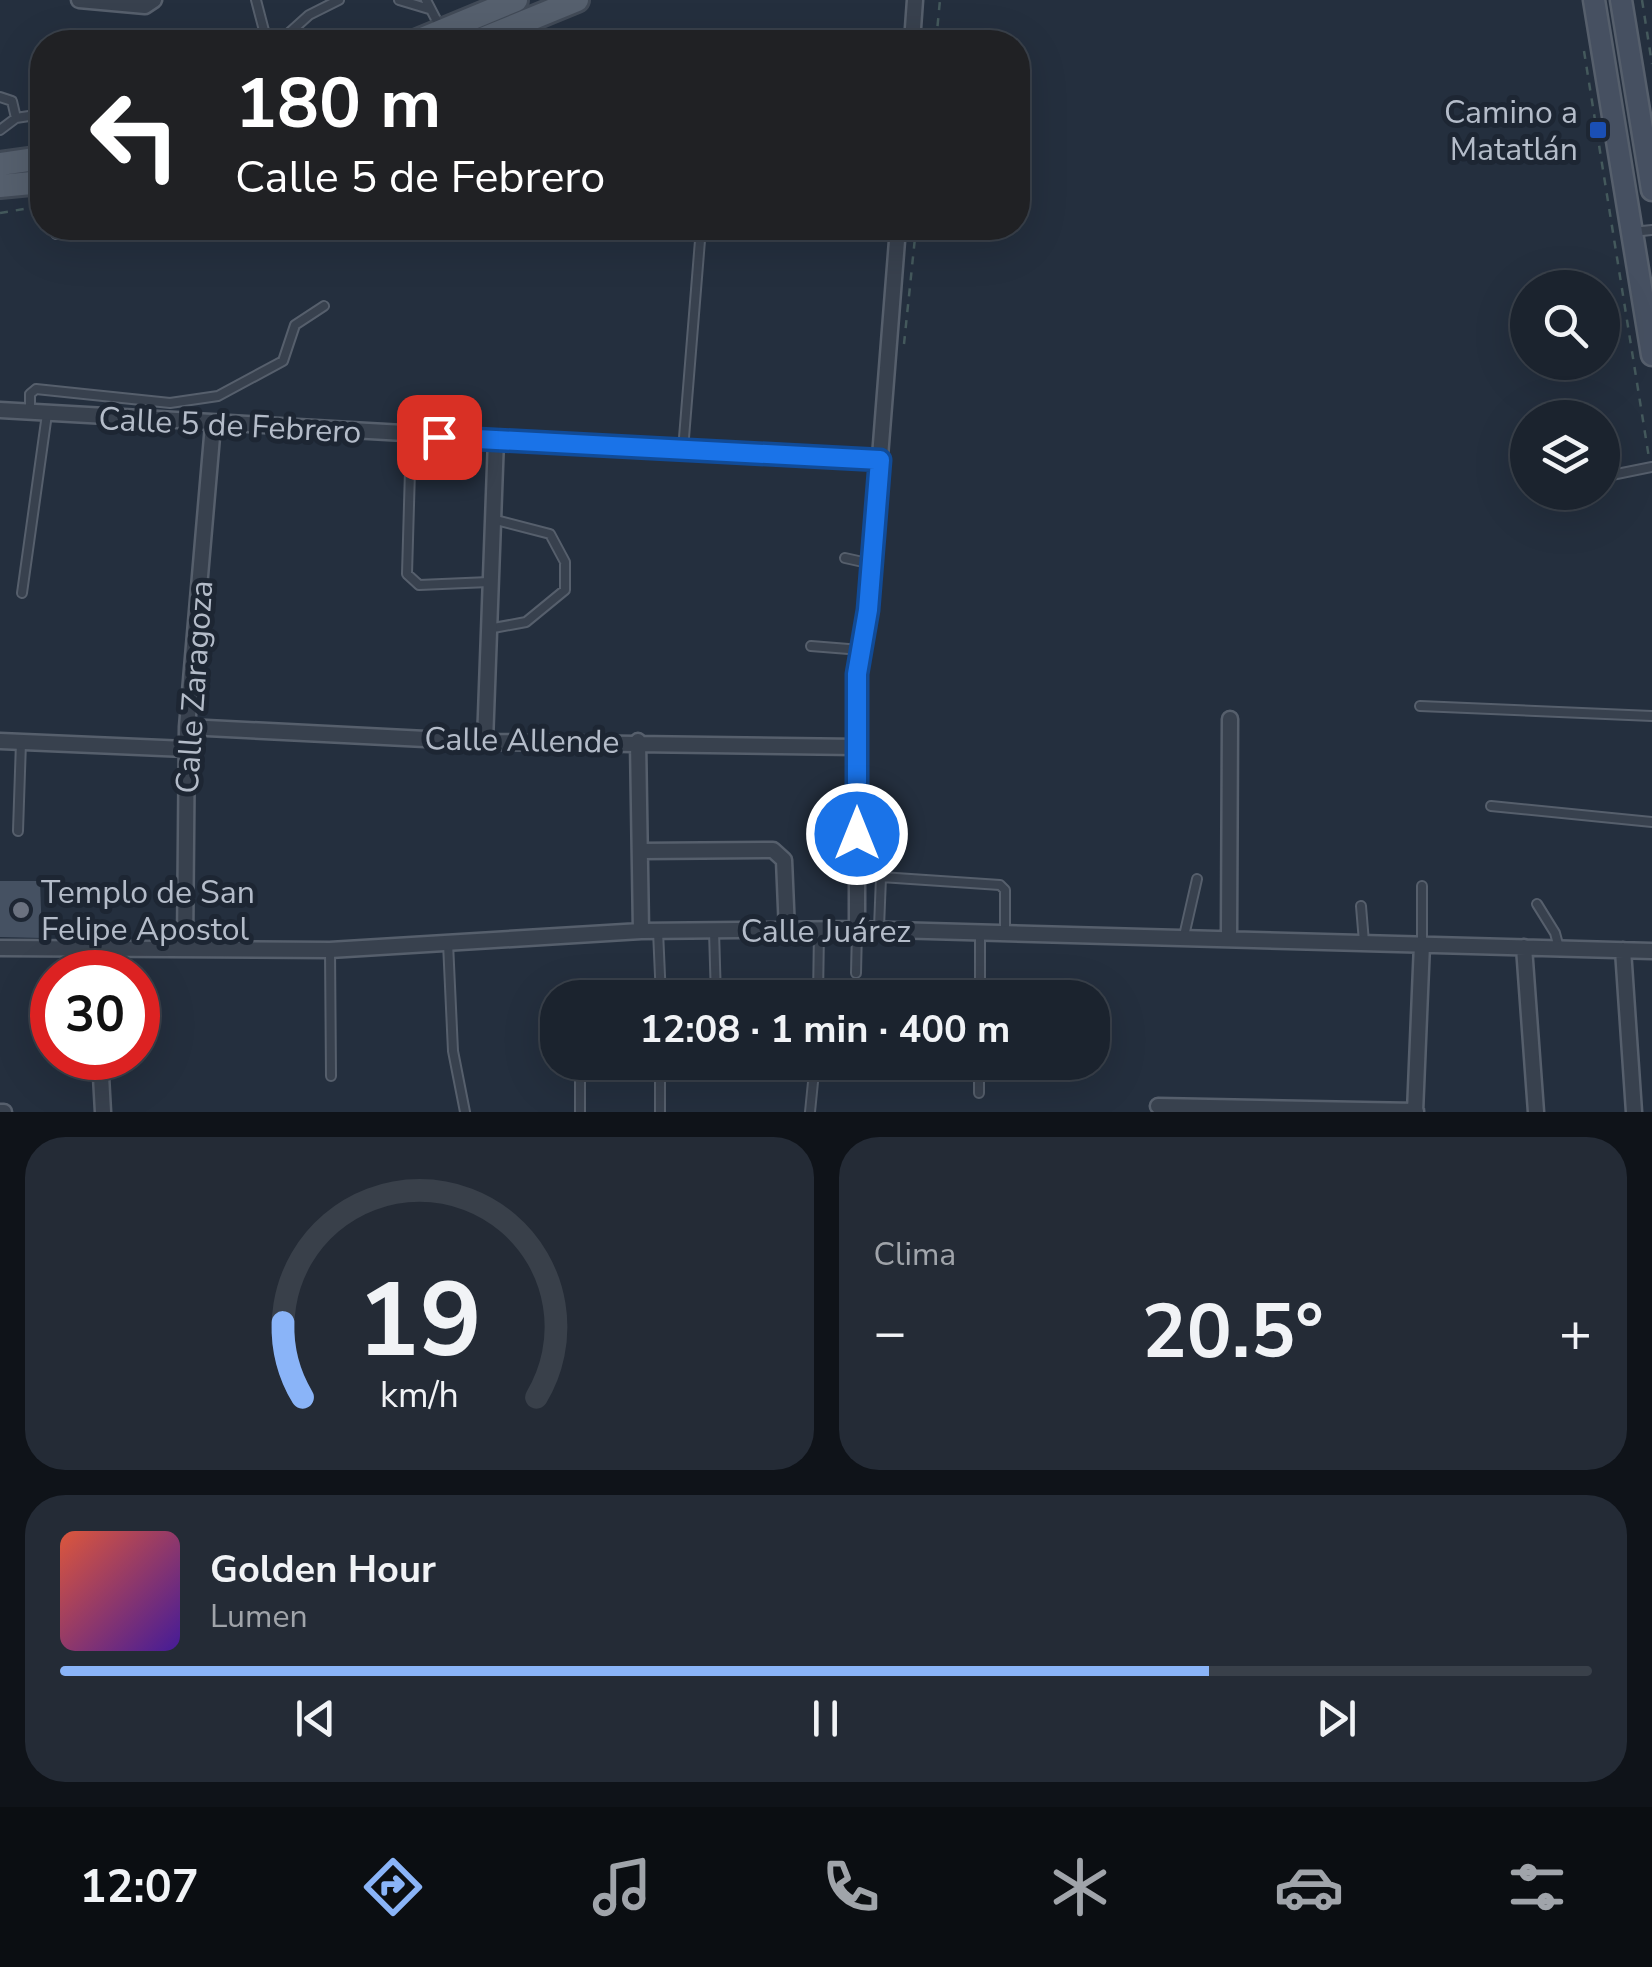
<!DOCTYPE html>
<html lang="es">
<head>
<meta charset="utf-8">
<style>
  body { margin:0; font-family:"Nunito Sans",sans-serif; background:#242b36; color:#f1f3f6; height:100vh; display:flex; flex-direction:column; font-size:38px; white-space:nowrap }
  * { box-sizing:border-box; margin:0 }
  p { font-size:32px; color:#a0a4aa }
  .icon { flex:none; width:55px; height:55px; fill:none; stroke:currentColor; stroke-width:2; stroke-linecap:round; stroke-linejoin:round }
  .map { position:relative; height:1112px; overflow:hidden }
  .side { display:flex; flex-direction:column; gap:25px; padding:25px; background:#0f1319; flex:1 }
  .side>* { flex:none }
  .guide { position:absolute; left:30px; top:30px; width:1000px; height:210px; border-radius:40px; box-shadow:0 10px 40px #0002,0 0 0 2px #39404a; background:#202124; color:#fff; overflow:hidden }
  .controls { position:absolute; left:1510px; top:270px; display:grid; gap:20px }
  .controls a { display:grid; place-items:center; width:110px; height:110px; border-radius:50%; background:#1b232e; box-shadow:0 10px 40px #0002,0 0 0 2px #39404a; font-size:50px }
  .speed { position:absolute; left:30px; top:950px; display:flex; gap:20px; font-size:50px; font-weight:700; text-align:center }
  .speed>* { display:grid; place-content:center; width:130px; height:130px; border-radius:50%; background:#1b232e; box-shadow:0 10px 40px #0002,0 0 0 2px #39404a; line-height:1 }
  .speed .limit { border:15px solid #d22; background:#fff; color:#111 }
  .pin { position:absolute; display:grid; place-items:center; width:85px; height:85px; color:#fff; margin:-42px; border-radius:20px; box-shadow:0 5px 15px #0006 }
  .me { position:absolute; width:110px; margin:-55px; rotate:0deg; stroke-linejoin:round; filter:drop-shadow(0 0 8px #0008) }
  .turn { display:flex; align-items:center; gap:35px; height:210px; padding:0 40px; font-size:45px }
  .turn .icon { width:130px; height:130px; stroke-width:2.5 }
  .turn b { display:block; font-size:70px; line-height:85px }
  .big { font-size:75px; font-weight:700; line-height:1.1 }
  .side .card { flex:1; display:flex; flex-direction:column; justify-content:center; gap:15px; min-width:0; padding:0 35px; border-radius:40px; background:#242b36 }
  .side .dial { align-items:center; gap:0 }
  .dial svg { height:260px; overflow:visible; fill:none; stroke:#39404a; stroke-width:7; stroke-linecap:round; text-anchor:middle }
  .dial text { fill:#f1f3f6; stroke:none }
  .song { display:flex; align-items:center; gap:30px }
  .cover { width:120px; height:120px; border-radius:15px; background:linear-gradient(135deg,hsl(10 70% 55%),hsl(260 70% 35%)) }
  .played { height:10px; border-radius:5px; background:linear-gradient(90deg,#8ab4f8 75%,#39404a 75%) }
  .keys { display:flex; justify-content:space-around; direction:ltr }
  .heat { display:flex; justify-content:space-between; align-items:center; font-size:55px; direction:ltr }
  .side .tiles { flex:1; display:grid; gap:25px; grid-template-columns:1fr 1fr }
  .card:last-child { grid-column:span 2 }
  .trip { position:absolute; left:540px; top:980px; width:570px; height:100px; border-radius:40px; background:#1b232e; box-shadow:0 10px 40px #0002,0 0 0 2px #39404a; font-weight:700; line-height:100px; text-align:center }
  .tab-bar { display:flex; height:160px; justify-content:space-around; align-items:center; background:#0b0e12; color:#a0a4aa }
  .tab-bar .icon { width:70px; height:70px }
  .tab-bar .selected { color:#8ab4f8 }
  .tab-bar b { font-size:45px; color:#f1f3f6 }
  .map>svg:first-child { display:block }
  .building { fill:#455162 }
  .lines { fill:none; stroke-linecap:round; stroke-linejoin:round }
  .lane-casing { stroke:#565f6c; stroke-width:12 }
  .street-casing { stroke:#565f6c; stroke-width:19 }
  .secondary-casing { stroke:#565f6c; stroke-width:25 }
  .primary-casing { stroke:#414a57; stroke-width:28 }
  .path { stroke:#44595c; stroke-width:2.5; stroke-dasharray:8 8; stroke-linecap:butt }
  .lane { stroke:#38414e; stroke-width:8 }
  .street { stroke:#38414e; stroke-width:14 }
  .secondary { stroke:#465061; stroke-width:20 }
  .primary { stroke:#56606e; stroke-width:22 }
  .route-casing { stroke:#114b97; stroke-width:25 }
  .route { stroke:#1a73e8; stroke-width:18 }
  .transit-dot { fill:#1a4fb4; stroke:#1d2633; stroke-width:4 }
  .worship-dot { fill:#6b7280; stroke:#1d2633; stroke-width:4 }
  .labels { text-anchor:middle; stroke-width:10; stroke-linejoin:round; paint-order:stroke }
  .poi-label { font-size:32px; fill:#b4bcc9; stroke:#1d2633; text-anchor:end }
  .street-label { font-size:32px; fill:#b4bcc9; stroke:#1d2633 }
</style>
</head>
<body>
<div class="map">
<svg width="1652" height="1112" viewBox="0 0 1652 1112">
  <rect width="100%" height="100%" fill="#242f3e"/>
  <path class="building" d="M0,881H40L42,938L0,937Z"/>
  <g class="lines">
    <defs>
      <path id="lane" d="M256,0L267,42
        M399,0L429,9
        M426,0L440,27
        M279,42L309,15L339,0
        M0,97L12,101L16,118
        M0,130L16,118L42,114
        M1632,232L1652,230
        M56,234L57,228
        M30,411V394L36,389L170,403L218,396L283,361L295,325L324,306
        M411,436L407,574L419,585L489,582
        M683,450L701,228
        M1602,477L1652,467
        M845,558L872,564
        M22,593L47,414
        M488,629L526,622L565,590V562L550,534L492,519
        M811,646L861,650
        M1420,706L1652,716
        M857,802L884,807L881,877
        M1491,806L1652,822
        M18,831L21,742
        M1422,886V944
        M1537,904L1555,933L1559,948
        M1361,906L1364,942
        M879,928L881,877L1000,885L1005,890V932
        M658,931L661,998
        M714,931L716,998
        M1184,936L1197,879
        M448,943L453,1051L465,1112
        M330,950L331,1076
        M856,973L857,929
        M818,998L819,930
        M980,998V932
        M580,1062V1112
        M979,1093V1062
        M660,1112V1062
        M810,1112L815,1062"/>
      <path id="street" d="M79,0L145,6L154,0
        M912,42L915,0
        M0,410L880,460
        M187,727L485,742L857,747
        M0,741L186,749
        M638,741L641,931
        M485,742L496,439
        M641,851L773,850L784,860L787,931
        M857,929V674L868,609L898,228
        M1229,937L1230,719
        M1524,947L1536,1112
        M0,948L330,950L641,931L857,929L1652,951
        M93,948L94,972
        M185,948L187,727L213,425
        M1623,950L1634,1112
        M100,1058L103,1112
        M1158,1106L1416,1111
        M0,1112H4
        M1415,1112L1422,944"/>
      <path id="secondary" d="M1594,0L1652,355
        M1621,0L1652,190"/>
      <path id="primary" d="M415,42L516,0
        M475,42L577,0
        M0,164L42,158
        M0,186L42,182"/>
    </defs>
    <use href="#lane" class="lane-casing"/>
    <use href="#street" class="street-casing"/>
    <use href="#secondary" class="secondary-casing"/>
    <use href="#primary" class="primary-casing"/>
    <path class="path" d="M1642,0L1652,64
      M936,42L940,0
      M1584,51L1649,458
      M0,213L42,206
      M904,344L916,228"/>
    <use href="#lane" class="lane"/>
    <use href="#street" class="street"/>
    <use href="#secondary" class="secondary"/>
    <use href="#primary" class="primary"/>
  </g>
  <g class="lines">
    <defs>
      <path id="route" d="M439,437L880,460L868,610L857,674V834"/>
    </defs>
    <use href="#route" class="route-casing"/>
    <use href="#route" class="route"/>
  </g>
  <rect class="transit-dot" x="1588" y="120" width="20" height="20" rx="5"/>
  <circle class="worship-dot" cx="21" cy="910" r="10"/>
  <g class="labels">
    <g class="poi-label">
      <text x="1578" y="123">Camino a<tspan x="1578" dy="37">Matatlán</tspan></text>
      <text x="41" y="903" text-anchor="start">Templo de San<tspan x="41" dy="37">Felipe Apostol</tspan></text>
    </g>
    <g class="street-label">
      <text transform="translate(230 425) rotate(3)" y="11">Calle 5 de Febrero</text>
      <text transform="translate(194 687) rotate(-86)" y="11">Calle Zaragoza</text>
      <text transform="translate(522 740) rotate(1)" y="11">Calle Allende</text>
      <text x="826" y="942">Calle Juárez</text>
    </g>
  </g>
</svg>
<div class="controls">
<a><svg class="icon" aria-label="search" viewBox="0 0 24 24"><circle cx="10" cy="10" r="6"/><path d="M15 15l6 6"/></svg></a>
<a><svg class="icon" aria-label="layers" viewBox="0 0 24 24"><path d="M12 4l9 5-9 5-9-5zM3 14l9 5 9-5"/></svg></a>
</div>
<div class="speed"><div class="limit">30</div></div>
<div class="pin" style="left:439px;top:437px;background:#d93025"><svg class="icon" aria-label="arrive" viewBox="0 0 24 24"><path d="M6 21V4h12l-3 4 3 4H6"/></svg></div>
<svg class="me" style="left:857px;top:834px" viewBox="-20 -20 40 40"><circle r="17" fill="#1a73e8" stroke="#fff" stroke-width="3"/><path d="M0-11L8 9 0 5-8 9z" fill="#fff"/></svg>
<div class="trip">12:08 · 1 min · 400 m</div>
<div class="guide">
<div class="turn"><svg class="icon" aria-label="left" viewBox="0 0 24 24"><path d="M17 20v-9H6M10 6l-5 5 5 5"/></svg><div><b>180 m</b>Calle 5 de Febrero</div></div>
</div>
</div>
<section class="side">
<div class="tiles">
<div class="card dial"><svg viewBox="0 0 100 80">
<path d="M14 69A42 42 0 1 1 86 69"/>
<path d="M14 69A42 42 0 0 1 8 46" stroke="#8ab4f8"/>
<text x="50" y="56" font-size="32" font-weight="700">19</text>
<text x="50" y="72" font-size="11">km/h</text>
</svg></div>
<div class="card"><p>Clima</p>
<div class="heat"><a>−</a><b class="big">20.5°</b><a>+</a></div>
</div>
<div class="card">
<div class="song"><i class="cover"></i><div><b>Golden Hour</b><p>Lumen</p></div></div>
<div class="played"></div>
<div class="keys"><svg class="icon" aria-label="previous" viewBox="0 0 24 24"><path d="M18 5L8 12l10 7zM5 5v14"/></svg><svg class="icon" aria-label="pause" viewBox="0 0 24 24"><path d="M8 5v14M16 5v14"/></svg><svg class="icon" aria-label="next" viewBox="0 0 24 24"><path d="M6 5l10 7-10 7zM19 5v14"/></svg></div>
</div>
</div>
</section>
<nav class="tab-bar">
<b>12:07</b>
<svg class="icon selected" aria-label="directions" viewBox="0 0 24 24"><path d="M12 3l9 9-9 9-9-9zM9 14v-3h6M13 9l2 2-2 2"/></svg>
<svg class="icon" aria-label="music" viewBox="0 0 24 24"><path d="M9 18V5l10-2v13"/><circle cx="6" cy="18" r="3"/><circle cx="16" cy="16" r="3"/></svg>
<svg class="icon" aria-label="phone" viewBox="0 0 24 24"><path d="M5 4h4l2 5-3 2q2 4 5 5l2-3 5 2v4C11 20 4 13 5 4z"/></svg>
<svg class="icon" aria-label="climate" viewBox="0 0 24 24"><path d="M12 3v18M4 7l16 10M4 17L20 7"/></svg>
<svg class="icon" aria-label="car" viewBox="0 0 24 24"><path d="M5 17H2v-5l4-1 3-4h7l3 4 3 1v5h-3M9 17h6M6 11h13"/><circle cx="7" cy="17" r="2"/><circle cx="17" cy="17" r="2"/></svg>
<svg class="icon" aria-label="filters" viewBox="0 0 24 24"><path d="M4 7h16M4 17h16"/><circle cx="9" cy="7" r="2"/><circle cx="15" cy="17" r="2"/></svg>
</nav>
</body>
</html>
